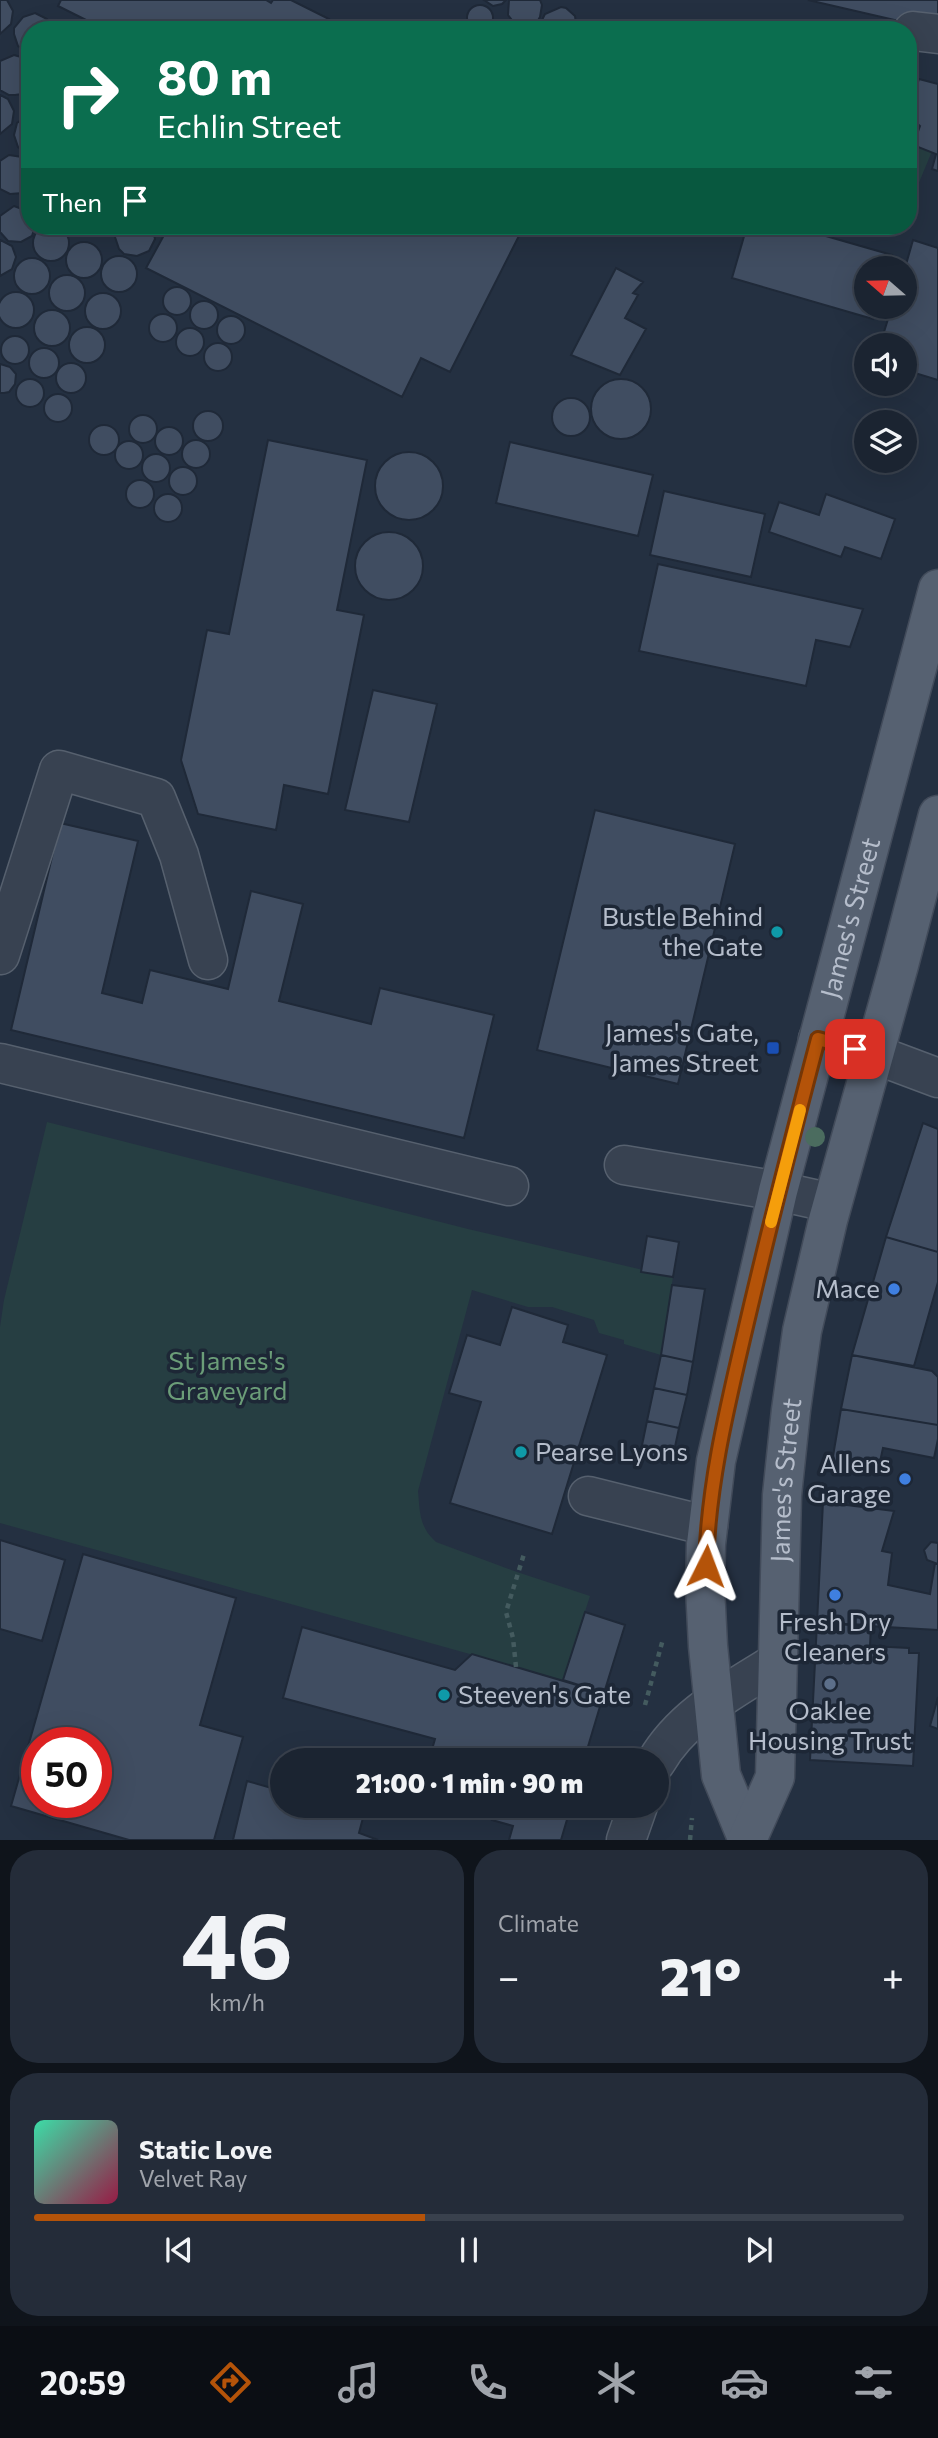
<!DOCTYPE html>
<html lang="en">
<head>
<meta charset="utf-8">
<style>
  body { margin:0; font-family:Commissioner,sans-serif; background:#242c39; color:#f1f3f6; height:100vh; display:flex; flex-direction:column; font-size:26px; white-space:nowrap }
  * { box-sizing:border-box; margin:0 }
  p { font-size:23px; color:#a0a4ab }
  .icon { flex:none; width:38px; height:38px; fill:none; stroke:currentColor; stroke-width:2; stroke-linecap:round; stroke-linejoin:round }
  .map { position:relative; height:1840px; overflow:hidden }
  .drawer { display:flex; flex-direction:column; gap:10px; padding:10px; background:#0f141b; flex:1 }
  .drawer>* { flex:none }
  .hud { position:absolute; left:21px; top:21px; width:896px; height:214px; border-radius:28px; box-shadow:0 7px 28px #0002,0 0 0 2px #39414d; background:#0b6e4f; color:#fff; overflow:hidden }
  .needle { width:46px; rotate:290deg }
  .buttons { position:absolute; left:854px; top:256px; display:grid; gap:14px }
  .buttons a { display:grid; place-items:center; width:63px; height:63px; border-radius:50%; background:#1b2431; box-shadow:0 7px 28px #0002,0 0 0 2px #39414d; font-size:35px }
  .speed { position:absolute; left:21px; top:1727px; display:flex; gap:14px; font-size:35px; font-weight:700; text-align:center }
  .speed>* { display:grid; place-content:center; width:91px; height:91px; border-radius:50%; background:#1b2431; box-shadow:0 7px 28px #0002,0 0 0 2px #39414d; line-height:1 }
  .speed .limit { border:10px solid #d22; background:#fff; color:#111 }
  .pin { position:absolute; display:grid; place-items:center; width:60px; height:60px; color:#fff; margin:-30px; border-radius:14px; box-shadow:0 4px 10px #0006 }
  .me { position:absolute; width:77px; margin:-38px; rotate:3deg; stroke-linejoin:round; filter:drop-shadow(0 0 5px #0008) }
  .turn { display:flex; align-items:center; gap:24px; height:147px; padding:0 21px; font-size:32px }
  .turn .icon { width:91px; height:91px; stroke-width:2.5 }
  .turn b { display:block; font-size:49px; line-height:60px }
  .then { display:flex; align-items:center; height:66px; padding:0 21px; background:#0003; gap:14px; font-size:26px }
  .big { font-size:52px; font-weight:800; line-height:1.1 }
  .drawer .card { flex:1; display:flex; flex-direction:column; justify-content:center; gap:10px; min-width:0; padding:0 24px; border-radius:28px; background:#242c39 }
  .drawer .dial { align-items:center; gap:0 }
  .dial b { font-size:91px; line-height:1 }
  .song { display:flex; align-items:center; gap:21px }
  .cover { width:84px; height:84px; border-radius:10px; background:linear-gradient(135deg,hsl(160 70% 55%),hsl(340 70% 35%)) }
  .played { height:7px; border-radius:4px; background:linear-gradient(90deg,#b45309 45%,#39414d 45%) }
  .keys { display:flex; justify-content:space-around; direction:ltr }
  .heat { display:flex; justify-content:space-between; align-items:center; font-size:38px; direction:ltr }
  .drawer .tiles { flex:1; display:grid; gap:10px; grid-template-columns:1fr 1fr }
  .card:last-child { grid-column:span 2 }
  .trip { position:absolute; left:270px; top:1748px; width:399px; height:70px; border-radius:35px; background:#1b2431; box-shadow:0 7px 28px #0002,0 0 0 2px #39414d; font-weight:800; line-height:70px; text-align:center }
  .tabs { display:flex; height:112px; justify-content:space-around; align-items:center; background:#0b0e14; color:#a0a4ab }
  .tabs .icon { width:49px; height:49px }
  .tabs .selected { color:#b45309 }
  .tabs b { font-size:32px; color:#f1f3f6 }
  .map>svg:first-child { display:block }
  .green { fill:#263e42 }
  .building { fill:#404d61; stroke:#1f2938; stroke-width:2; fill-rule:evenodd }
  .lines { fill:none; stroke-linecap:round; stroke-linejoin:round }
  .minor-casing { stroke:#56606e; stroke-width:41 }
  .major-casing { stroke:#424b5a; stroke-width:41 }
  .path { stroke:#445b5f; stroke-width:4.5; stroke-dasharray:5 5; stroke-linecap:butt }
  .minor { stroke:#384251; stroke-width:38 }
  .major { stroke:#566171; stroke-width:38 }
  .tree { fill:#4b6c5f }
  .route-casing { stroke:#753606; stroke-width:18 }
  .route { stroke:#b45309; stroke-width:12 }
  .slow { stroke:#f59e0b; stroke-width:12 }
  .culture-dot { fill:#0f9aa8; stroke:#1d2736; stroke-width:2.5 }
  .transit-dot { fill:#1a4fb4; stroke:#1d2736; stroke-width:2.5 }
  .shop-dot { fill:#3f7fe0; stroke:#1d2736; stroke-width:2.5 }
  .service-dot { fill:#5c6f8a; stroke:#1d2736; stroke-width:2.5 }
  .labels { text-anchor:middle; stroke-width:7; stroke-linejoin:round; paint-order:stroke }
  .poi-label { font-size:26px; fill:#b5bdcb; stroke:#1d2736; text-anchor:end }
  .street-label { font-size:26px; fill:#b5bdcb; stroke:#1d2736 }
  .park-label { font-size:26px; fill:#6b9d78; stroke:#1d2736 }
</style>
</head>
<body>
<div class="map">
<svg width="938" height="1840" viewBox="0 0 938 1840">
  <rect width="100%" height="100%" fill="#243041"/>
  <path class="green" d="M908,125L935,144L908,209Z
    M47,1122L468,1229L673,1277L661,1355L624,1344V1340L599,1333L594,1320L552,1307H528L472,1290L418,1491C420,1512 419,1527 436,1542L517,1572L590,1596L563,1680L0,1523V1327L4,1300Z"/>
  <path class="building" d="M0,0H7L13,11L11,24L0,34Z
    M61,0H266L271,3L273,0H291L329,19L324,30H106L58,6Z
    M484,0H506L502,4L493,6Z
    M509,0H540L542,5L540,17L537,22L527,27L515,24L508,15Z
    M808,0H938V30Z
    M467 18a13 13 0 1 1 26 0a13 13 0 1 1-26 0Z
    M561,7L566,8L575,16L577,30H543L542,20L545,14Z
    M35,13L47,19L53,30H30L29,53L18,46L14,34V28L23,17Z
    M14,55L21,57L30,64V87L22,94L15,95H9L0,90V61Z
    M919,79L938,84V171L932,169L936,154L913,145L920,126L912,119L909,109Z
    M0,95L8,99L14,111L12,124L0,134Z
    M28,116H30V155L18,147L14,135L17,123Z
    M9,155L22,157L30,163V187L23,193L10,194L0,189V161Z
    M14,206L30,212V226H35L32,236L21,242L8,241L0,232V216Z
    M33 243a18 18 0 1 1 36 0a18 18 0 1 1-36 0Z
    M77,226H112L103,235L90,236L83,233Z
    M118,226H152L155,239L149,251L137,256L124,254L119,249L115,237Z
    M169,226H524L450,372L421,358L402,397L146,268Z
    M747,226H791L892,255L888,268H866V306H877L873,319L732,278Z
    M0,240L12,246L16,257L12,269L0,276Z
    M913,240L938,248V380L905,370V345H880L892,306H905V268Z
    M66 260a18 18 0 1 1 36 0a18 18 0 1 1-36 0Z
    M101 274a18 18 0 1 1 36 0a18 18 0 1 1-36 0Z
    M14 276a18 18 0 1 1 36 0a18 18 0 1 1-36 0Z
    M616,268L643,282L633,293L638,295L625,318L646,329L620,375L571,355Z
    M49 293a18 18 0 1 1 36 0a18 18 0 1 1-36 0Z
    M163 301a14 14 0 1 1 28 0a14 14 0 1 1-28 0Z
    M-2 310a18 18 0 1 1 36 0a18 18 0 1 1-36 0Z
    M85 311a18 18 0 1 1 36 0a18 18 0 1 1-36 0Z
    M190 315a14 14 0 1 1 28 0a14 14 0 1 1-28 0Z
    M34 328a18 18 0 1 1 36 0a18 18 0 1 1-36 0Z
    M149 328a14 14 0 1 1 28 0a14 14 0 1 1-28 0Z
    M217 330a14 14 0 1 1 28 0a14 14 0 1 1-28 0Z
    M69 345a18 18 0 1 1 36 0a18 18 0 1 1-36 0Z
    M176 342a14 14 0 1 1 28 0a14 14 0 1 1-28 0Z
    M1 350a14 14 0 1 1 28 0a14 14 0 1 1-28 0Z
    M204 357a14 14 0 1 1 28 0a14 14 0 1 1-28 0Z
    M29 363a15 15 0 1 1 30 0a15 15 0 1 1-30 0Z
    M56 378a15 15 0 1 1 30 0a15 15 0 1 1-30 0Z
    M0,364L10,367L16,374L15,384L9,392L4,393H0Z
    M16 393a14 14 0 1 1 28 0a14 14 0 1 1-28 0Z
    M591 409a30 30 0 1 1 60 0a30 30 0 1 1-60 0Z
    M44 408a14 14 0 1 1 28 0a14 14 0 1 1-28 0Z
    M552 417a19 19 0 1 1 38 0a19 19 0 1 1-38 0Z
    M193 426a15 15 0 1 1 30 0a15 15 0 1 1-30 0Z
    M129 429a14 14 0 1 1 28 0a14 14 0 1 1-28 0Z
    M89 440a15 15 0 1 1 30 0a15 15 0 1 1-30 0Z
    M155 441a14 14 0 1 1 28 0a14 14 0 1 1-28 0Z
    M182 454a14 14 0 1 1 28 0a14 14 0 1 1-28 0Z
    M268,440L367,460L337,610L364,615L328,794L284,785L276,830L198,814L181,760L207,630L229,634Z
    M115 455a14 14 0 1 1 28 0a14 14 0 1 1-28 0Z
    M510,442L653,475L638,536L496,503Z
    M375 486a34 34 0 1 1 68 0a34 34 0 1 1-68 0Z
    M142 468a14 14 0 1 1 28 0a14 14 0 1 1-28 0Z
    M169 481a14 14 0 1 1 28 0a14 14 0 1 1-28 0Z
    M126 494a14 14 0 1 1 28 0a14 14 0 1 1-28 0Z
    M664,491L765,514L751,577L650,555Z
    M154 508a14 14 0 1 1 28 0a14 14 0 1 1-28 0Z
    M826,494L895,519L881,559L845,547L841,557L769,532L779,502L819,515Z
    M355 566a34 34 0 1 1 68 0a34 34 0 1 1-68 0Z
    M658,564L863,609L850,647L816,640L806,686L639,651Z
    M373,690L437,704L409,822L345,810Z
    M595,810L735,844L678,1084L537,1050Z
    M60,823L138,841L102,993L142,1003L150,970L228,989L251,891L303,904L279,1001L371,1024L380,988L494,1015L464,1138L11,1030Z
    M923,1123L938,1129V1252L886,1237Z
    M647,1236L679,1242L673,1277L641,1272Z
    M886,1237L938,1252V1282L914,1366L852,1355Z
    M672,1285L705,1289L693,1362L661,1355Z
    M512,1307L568,1325L563,1342L607,1355L552,1534L450,1503L481,1402L449,1393L467,1335L500,1345Z
    M661,1355L693,1362L687,1395L654,1388Z
    M852,1355L932,1371L938,1377V1425L841,1409Z
    M654,1388L687,1395L679,1428L647,1421Z
    M841,1409L938,1425V1439L934,1458L883,1448L878,1471L832,1462Z
    M647,1421L679,1428L672,1461L640,1455Z
    M823,1502L894,1511L882,1551L892,1553L888,1585L930,1594L935,1563L938,1564V1630L817,1623Z
    M0,1540L65,1560L42,1641L0,1629Z
    M931,1542L938,1543V1564L927,1560L924,1550Z
    M83,1554L236,1598L200,1725L243,1737L214,1840H129L11,1806ZM37,1743H96V1802H37Z
    M585,1612L625,1625L604,1693L563,1680Z
    M817,1623L871,1625L870,1646L909,1648V1653H919L913,1766L810,1760Z
    M302,1627L455,1670L472,1654L604,1693L584,1760H429L435,1739L283,1698Z
    M938,1697V1729L930,1726Z
    M247,1781L282,1791V1806H334L364,1814L359,1833L378,1840H233Z
    M496,1806H571L561,1840H509L513,1826L492,1820Z"/>
  <g class="lines">
    <defs>
      <path id="minor" d="M913,31L938,34
        M0,955L59,770L156,798L179,855L208,960
        M818,1039L874,1054L938,1078
        M0,1063L509,1186
        M624,1165L778,1191L832,1203
        M588,1496L708,1526
        M656,1762C683,1715 733,1690 777,1662
        M626,1840L638,1806"/>
      <g id="major">
        <path id="s1" d="M747,1838L721,1775L708,1646L705,1588L706,1544L716,1461L778,1191L938,589"/>
        <path id="s2" d="M747,1840L775,1777L782,1495L791,1410L802,1331L828,1220L899,965L938,815"/>
      </g>
    </defs>
    <use href="#minor" class="minor-casing"/>
    <use href="#major" class="major-casing"/>
    <path class="path" d="M516,1667L513,1638L506,1612L524,1554
      M645,1705L663,1639
      M690,1840L692,1818"/>
    <use href="#minor" class="minor"/>
    <use href="#major" class="major"/>
  </g>
  <circle class="tree" cx="815" cy="1137" r="10"/>
  <g class="lines">
    <defs>
      <path id="route" d="M706,1566C708,1487 726,1412 744,1335C767,1236 792,1138 818,1039L855,1049"/>
    </defs>
    <use href="#route" class="route-casing"/>
    <use href="#route" class="route"/>
    <path class="slow" d="M771,1222L800,1110"/>
  </g>
  <g class="culture-dot">
    <circle cx="777" cy="932" r="7"/>
    <circle cx="521" cy="1452" r="7"/>
    <circle cx="444" cy="1695" r="7"/>
  </g>
  <rect class="transit-dot" x="766" y="1041" width="14" height="14" rx="3.5"/>
  <g class="shop-dot">
    <circle cx="894" cy="1289" r="7"/>
    <circle cx="905" cy="1479" r="7"/>
    <circle cx="835" cy="1595" r="7"/>
  </g>
  <circle class="service-dot" cx="830" cy="1684" r="7"/>
  <g class="labels">
    <g class="poi-label">
      <text x="763" y="926">Bustle Behind<tspan x="763" dy="30">the Gate</tspan></text>
      <text x="759" y="1042">James's Gate,<tspan x="759" dy="30">James Street</tspan></text>
      <text x="880" y="1298">Mace</text>
      <text x="535" y="1461" text-anchor="start">Pearse Lyons</text>
      <text x="891" y="1473">Allens<tspan x="891" dy="30">Garage</tspan></text>
      <text x="835" y="1631" text-anchor="middle">Fresh Dry<tspan x="835" dy="30">Cleaners</tspan></text>
      <text x="458" y="1704" text-anchor="start">Steeven's Gate</text>
      <text x="830" y="1720" text-anchor="middle">Oaklee<tspan x="830" dy="30">Housing Trust</tspan></text>
    </g>
    <g class="street-label">
      <text dy="9" stroke="none"><textPath href="#s1" startOffset="943">James's Street</textPath></text>
      <text dy="9" stroke="none"><textPath href="#s2" startOffset="366">James's Street</textPath></text>
    </g>
    <g class="park-label">
      <text x="227" y="1370">St James's<tspan x="227" dy="30">Graveyard</tspan></text>
    </g>
  </g>
</svg>
<div class="buttons">
<a><svg class="needle" viewBox="-14 -14 28 28"><path d="M0-13l5 13h-10z" fill="#e53935"/><path d="M0 13l5-13h-10z" fill="#a0a4ab"/></svg></a>
<a><svg class="icon" aria-label="sound" viewBox="0 0 24 24"><path d="M4 9h4l5-4v14l-5-4H4zM17 9q2 3 0 6"/></svg></a>
<a><svg class="icon" aria-label="layers" viewBox="0 0 24 24"><path d="M12 4l9 5-9 5-9-5zM3 14l9 5 9-5"/></svg></a>
</div>
<div class="speed"><div class="limit">50</div></div>
<div class="pin" style="left:855px;top:1049px;background:#d93025"><svg class="icon" aria-label="arrive" viewBox="0 0 24 24"><path d="M6 21V4h12l-3 4 3 4H6"/></svg></div>
<svg class="me" style="left:706px;top:1566px" viewBox="-20 -20 40 40"><path d="M0-17L14 15 0 8-14 15z" fill="#b45309" stroke="#fff" stroke-width="4"/></svg>
<div class="trip">21:00 · 1 min · 90 m</div>
<div class="hud">
<div class="turn"><svg class="icon" aria-label="right" viewBox="0 0 24 24"><path d="M7 20v-9h11M14 6l5 5-5 5"/></svg><div><b>80 m</b>Echlin Street</div></div>
<div class="then">Then<svg class="icon" aria-label="arrive" viewBox="0 0 24 24"><path d="M6 21V4h12l-3 4 3 4H6"/></svg></div>
</div>
</div>
<section class="drawer">
<div class="tiles">
<div class="card dial"><b>46</b><p>km/h</p></div>
<div class="card"><p>Climate</p>
<div class="heat"><a>−</a><b class="big">21°</b><a>+</a></div>
</div>
<div class="card">
<div class="song"><i class="cover"></i><div><b>Static Love</b><p>Velvet Ray</p></div></div>
<div class="played"></div>
<div class="keys"><svg class="icon" aria-label="previous" viewBox="0 0 24 24"><path d="M18 5L8 12l10 7zM5 5v14"/></svg><svg class="icon" aria-label="pause" viewBox="0 0 24 24"><path d="M8 5v14M16 5v14"/></svg><svg class="icon" aria-label="next" viewBox="0 0 24 24"><path d="M6 5l10 7-10 7zM19 5v14"/></svg></div>
</div>
</div>
</section>
<nav class="tabs">
<b>20:59</b>
<svg class="icon selected" aria-label="directions" viewBox="0 0 24 24"><path d="M12 3l9 9-9 9-9-9zM9 14v-3h6M13 9l2 2-2 2"/></svg>
<svg class="icon" aria-label="music" viewBox="0 0 24 24"><path d="M9 18V5l10-2v13"/><circle cx="6" cy="18" r="3"/><circle cx="16" cy="16" r="3"/></svg>
<svg class="icon" aria-label="phone" viewBox="0 0 24 24"><path d="M5 4h4l2 5-3 2q2 4 5 5l2-3 5 2v4C11 20 4 13 5 4z"/></svg>
<svg class="icon" aria-label="climate" viewBox="0 0 24 24"><path d="M12 3v18M4 7l16 10M4 17L20 7"/></svg>
<svg class="icon" aria-label="car" viewBox="0 0 24 24"><path d="M5 17H2v-5l4-1 3-4h7l3 4 3 1v5h-3M9 17h6M6 11h13"/><circle cx="7" cy="17" r="2"/><circle cx="17" cy="17" r="2"/></svg>
<svg class="icon" aria-label="filters" viewBox="0 0 24 24"><path d="M4 7h16M4 17h16"/><circle cx="9" cy="7" r="2"/><circle cx="15" cy="17" r="2"/></svg>
</nav>
</body>
</html>
